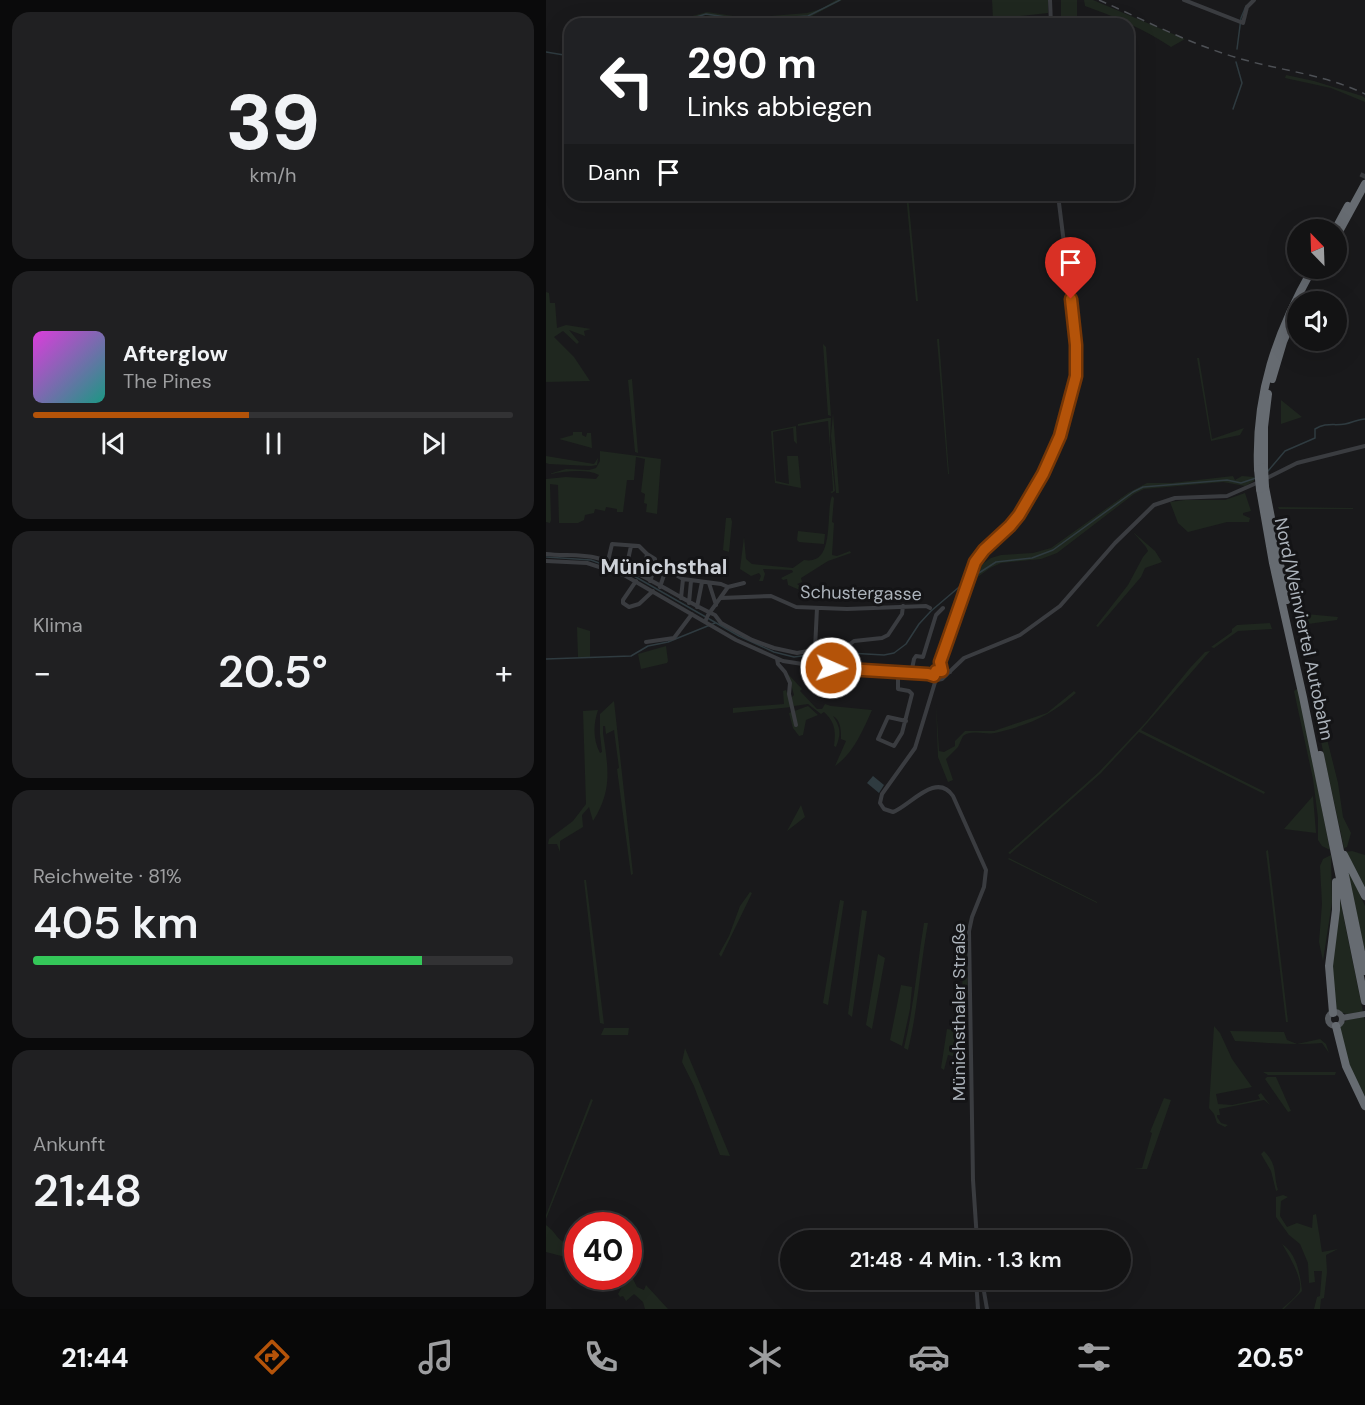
<!DOCTYPE html>
<html lang="de">
<head>
<meta charset="utf-8">
<style>
  body { margin:0; font-family:"DM Sans",sans-serif; background:#202022; color:#f1f3f6; height:100vh; display:flex; flex-direction:column; font-size:22px; white-space:nowrap }
  * { box-sizing:border-box; margin:0 }
  p { font-size:20px; color:#9d9ea0 }
  .icon { flex:none; width:33px; height:33px; fill:none; stroke:currentColor; stroke-width:2; stroke-linecap:round; stroke-linejoin:round }
  .map { position:relative; flex:1; overflow:hidden }
  .drawer { display:flex; flex-direction:column; gap:12px; padding:12px; background:#0a0a0b; width:546px }
  .drawer>* { flex:none }
  .guide { position:absolute; left:18px; top:18px; width:570px; height:183px; border-radius:18px; box-shadow:0 6px 24px #0002,0 0 0 2px #323234; background:#202124; color:#fff; overflow:hidden }
  .needle { width:39px; rotate:337deg }
  .fabs { position:absolute; left:741px; top:219px; display:grid; gap:12px }
  .fabs a { display:grid; place-items:center; width:60px; height:60px; border-radius:50%; background:#131314; box-shadow:0 6px 24px #0002,0 0 0 2px #323234; font-size:30px }
  .speed { position:absolute; left:18px; top:1212px; display:flex; gap:12px; font-size:30px; font-weight:700; text-align:center }
  .speed>* { display:grid; place-content:center; width:78px; height:78px; border-radius:50%; background:#131314; box-shadow:0 6px 24px #0002,0 0 0 2px #323234; line-height:1 }
  .speed .limit { border:9px solid #d22; background:#fff; color:#111 }
  .pin { position:absolute; display:grid; place-items:center; width:51px; height:51px; color:#fff; margin:-62px -26px; border-radius:50% 50% 50% 0; rotate:-45deg; box-shadow:0 0 6px #0007 }
  .pin .icon { rotate:45deg }
  .me { position:absolute; width:66px; margin:-33px; rotate:92deg; stroke-linejoin:round; filter:drop-shadow(0 0 4px #0008) }
  .turn { display:flex; align-items:center; gap:21px; height:126px; padding:0 24px; font-size:27px }
  .turn .icon { width:78px; height:78px; stroke-width:2.5 }
  .turn b { display:block; font-size:42px; line-height:51px }
  .then { display:flex; align-items:center; height:57px; padding:0 24px; background:#0003; gap:12px; font-size:22px }
  .big { font-size:45px; font-weight:600; line-height:1.1 }
  .drawer .widget { flex:1; display:flex; flex-direction:column; justify-content:center; gap:9px; min-width:0; padding:0 21px; border-radius:18px; background:#202022 }
  .drawer .dial { align-items:center; gap:0 }
  .dial b { font-size:78px; line-height:1 }
  .song { display:flex; align-items:center; gap:18px }
  .cover { width:72px; height:72px; border-radius:9px; background:linear-gradient(135deg,hsl(300 70% 55%),hsl(170 70% 35%)) }
  .played { height:6px; border-radius:3px; background:linear-gradient(90deg,#b45309 45%,#323234 45%) }
  .keys { display:flex; justify-content:space-around; direction:ltr }
  .heat { display:flex; justify-content:space-between; align-items:center; font-size:33px; direction:ltr }
  .charge { height:9px; border-radius:4px; background:linear-gradient(90deg,#34c759 81%,#323234 0) }
  .trip { position:absolute; left:234px; top:1230px; width:351px; height:60px; border-radius:30px; background:#131314; box-shadow:0 6px 24px #0002,0 0 0 2px #323234; font-weight:600; line-height:60px; text-align:center }
  .tabs { display:flex; height:96px; justify-content:space-around; align-items:center; background:#080808; color:#9d9ea0 }
  .tabs .icon { width:42px; height:42px }
  .tabs .active { color:#b45309 }
  .tabs b { font-size:27px; color:#f1f3f6 }
  main { display:flex; flex:1; min-height:0 }
  .map>svg:first-child { display:block }
  .green { fill:#1f271f }
  .water { fill:#2f3b40 }
  .lines { fill:none; stroke-linecap:round; stroke-linejoin:round }
  .stream { stroke:#2f3b40; stroke-width:1.5 }
  .highway-tunnel { stroke:#36383b; stroke-width:8; stroke-dasharray:8 4; stroke-linecap:butt }
  .minor { stroke:#3a3c40; stroke-width:4 }
  .major { stroke:#565a5f; stroke-width:6 }
  .highway { stroke:#666b71; stroke-width:8 }
  .rail { stroke:#4d5055; stroke-width:1.5; stroke-dasharray:8 6; stroke-linecap:butt }
  .highway-bridge { stroke:#666b71; stroke-width:8 }
  .route-casing { stroke:#753606; stroke-width:15 }
  .route { stroke:#b45309; stroke-width:10 }
  .labels { text-anchor:middle; stroke-width:6; stroke-linejoin:round; paint-order:stroke }
  .street-label { font-size:18px; fill:#acb3bb; stroke:#141416 }
  .quarter-label { font-size:21px; font-weight:bold; fill:#cdd1d7; stroke:#141416 }
</style>
</head>
<body>
<main>
<section class="drawer">
<div class="widget dial"><b>39</b><p>km/h</p></div>
<div class="widget">
<div class="song"><i class="cover"></i><div><b>Afterglow</b><p>The Pines</p></div></div>
<div class="played"></div>
<div class="keys"><svg class="icon" aria-label="previous" viewBox="0 0 24 24"><path d="M18 5L8 12l10 7zM5 5v14"/></svg><svg class="icon" aria-label="pause" viewBox="0 0 24 24"><path d="M8 5v14M16 5v14"/></svg><svg class="icon" aria-label="next" viewBox="0 0 24 24"><path d="M6 5l10 7-10 7zM19 5v14"/></svg></div>
</div>
<div class="widget"><p>Klima</p>
<div class="heat"><a>−</a><b class="big">20.5°</b><a>+</a></div>
</div>
<div class="widget"><p>Reichweite · 81%</p><b class="big">405 km</b><div class="charge"></div></div>
<div class="widget"><p>Ankunft</p><b class="big">21:48</b></div>
</section>
<div class="map">
<svg width="819" height="1309" viewBox="0 0 819 1309">
  <rect width="100%" height="100%" fill="#19191b"/>
  <path class="green" d="M290,0H296L264,17L203,22L159,15L141,21L139,18L161,12L200,18L261,13L275,9Z
    M446,0H502V13L447,19Z
    M515,0H531V24H515Z
    M547,0L639,39L625,47C598,29 570,17 539,6L538,0Z
    M740,75L768,81L816,96L819,98V102L785,88L739,78Z
    M360,195H362L372,301H370Z
    M0,292L3,293L4,303H9L11,328L20,325L45,329L38,331L39,336L23,330L33,342L31,344L17,331L8,337L28,357L44,381L0,382Z
    M391,339H393L403,474H402Z
    M277,344L280,347L285,416L282,415Z
    M651,358H653L666,439L698,428L694,435L665,441Z
    M86,379L92,453L89,452L82,380Z
    M735,400L756,417L735,424Z
    M287,413L293,493H290L285,436Z
    M282,418H285L284,443L289,491L286,493L284,492L287,491V488L282,421L252,426V424Z
    M250,426L251,444L248,441L247,428L227,432L230,481L243,484L241,456H252L255,488L229,483L225,431Z
    M27,432H36V435L40,437L41,433H45L46,448L13,439L27,435Z
    M54,451L115,459L111,514L100,512L101,504L98,503L99,494L95,492L99,459L90,457L88,480H81L77,512H71V509L60,507L59,511L49,509L48,513L39,515L38,520L32,523H13L12,485L4,484L5,520L4,523L0,522V479L20,477L50,479L53,475C39,468 18,472 3,474L20,469L43,470L50,468L54,461Z
    M0,456L48,464L52,458L51,465L45,466L3,464L0,463Z
    M687,476L689,480L696,476L708,477V481L699,486L677,482L598,489L588,494L511,553L495,559L455,563L444,568L425,582L429,569L445,558L455,555L487,553L505,548L582,493L601,483H626Z
    M699,493L705,511L697,513V515L704,518L703,522H681L642,532L632,523L624,502L639,500H679Z
    M286,496L288,498L286,522L288,523L286,555L291,556L304,551L305,553L282,561L255,578L256,582L251,584L263,594L242,585L241,579L237,580L235,578L247,572L246,570L217,569L219,574L217,581H213L215,576L213,573L205,576L194,569L198,537L200,559L206,564L247,568L258,560C290,566 279,513 286,496Z
    M732,507L807,508V509H733Z
    M180,518H185L186,522L183,552L177,550Z
    M252,531L279,534L278,544L253,542L251,540Z
    M587,532L609,551L616,562L599,568L595,577L552,627L550,626L582,585L597,557L602,551L600,547Z
    M760,614L792,617L791,620L762,624Z
    M724,623L726,629L692,631L668,648L665,647L686,632V629L691,625Z
    M31,627L44,631V657H32Z
    M120,646L122,661L121,663L95,669L92,654Z
    M664,651L595,730L719,792L718,794L593,732L555,773L464,854L462,853L553,772L600,722L644,668L659,652Z
    M242,674L256,689L254,691L271,709H276L279,704L285,706L326,710C317,730 307,754 289,766L300,741L295,739C295,731 295,720 287,716C295,728 295,734 290,747L288,746C290,731 289,722 278,712L275,714L262,704L248,706L245,698L248,695Z
    M763,686L768,687L792,783L797,817L805,833L801,847L798,848Z
    M752,688L784,850L776,846L772,840V818L767,779L748,691Z
    M240,690L246,707L187,713V708L238,704L237,691Z
    M528,691L530,693C504,716 483,725 449,733C439,735 426,729 417,736L412,747L400,759L407,780L402,782L392,757L390,704L393,751L398,752L409,746V741L419,731H448L501,713Z
    M68,701L87,874L85,875L71,769L73,768L68,730L60,734L59,726H57V733C62,767 67,790 47,821L43,807L36,815L37,827L14,841V852L11,844H2L3,839L27,821L40,804L37,711L52,710C47,725 47,740 54,753L56,752L54,734V714Z
    M262,706L272,715L260,720L257,735L253,736L247,728L243,713Z
    M767,796L770,833L738,829Z
    M255,805L259,817L241,831Z
    M722,850L742,1022H740L720,851Z
    M806,851L819,855V893L799,852Z
    M785,855L786,902L777,961L773,942L776,904L774,866L777,859Z
    M463,858L551,902V903L462,859Z
    M800,865L819,906V952Z
    M38,880H40L58,1024L54,1023Z
    M204,892L206,893L175,957L173,954L183,936L194,906Z
    M793,895L817,1012L801,1014L789,1011L785,969Z
    M294,900L298,901L282,1005L277,1003Z
    M316,910L321,911L306,1017L302,1014Z
    M378,923H382C374,966 372,1009 362,1050L358,1048C368,1007 371,965 378,923Z
    M418,924H420L422,998L416,997L417,958L415,957V954Z
    M332,954L339,958L326,1029L320,1025Z
    M355,985L366,987L364,1009L356,1046L344,1040Z
    M818,1017L819,1021V1102L806,1077L793,1027L801,1020Z
    M668,1026L674,1033L686,1059L706,1087L670,1094L672,1104L686,1105L714,1099L712,1095L715,1093L724,1105L718,1100L673,1109L674,1115H671V1117L675,1123L682,1125L679,1127L671,1123L668,1114L663,1108Z
    M58,1028H83L82,1035H55Z
    M401,1029L413,1031L411,1057L402,1055L398,1070L395,1068Z
    M684,1031L738,1032L741,1040L751,1044L774,1039L780,1044L783,1053L776,1043C747,1046 718,1042 689,1041Z
    M139,1048L184,1156L174,1155L148,1086L136,1062Z
    M717,1072H790L789,1075H722Z
    M721,1077H730L745,1111L742,1112L719,1079Z
    M618,1098L625,1100L601,1169H588L596,1168L606,1133L604,1132Z
    M45,1099L47,1100L0,1219V1215Z
    M718,1151C732,1165 727,1174 732,1190L730,1191L725,1171L715,1154Z
    M737,1195L742,1197L735,1201L734,1216L741,1227L751,1223L766,1228L767,1215L770,1214L776,1252L792,1249L780,1255L781,1272L778,1298L775,1299L774,1309H768L771,1297L774,1296L776,1271H768L769,1282L763,1283L762,1263L754,1244L743,1235L730,1217V1197Z
    M0,1225C14,1235 10,1245 31,1243V1258L27,1259L0,1252Z
    M736,1244C751,1254 754,1274 756,1291L738,1309H736C741,1304 749,1298 753,1292C759,1281 741,1252 736,1244Z
    M92,1258L94,1259L85,1275L91,1287L98,1290L100,1285L122,1309H99L97,1302L88,1294L80,1301L77,1296L74,1297L72,1294Z"/>
  <path class="water" d="M327,776L338,785L333,793L321,783Z"/>
  <g class="lines">
    <path class="stream" d="M127,24L160,14L200,20L262,16L294,0
      M691,49L695,18L700,6
      M0,52L24,56
      M687,109L696,83L690,62
      M722,471L739,451L769,438V429C780,422 788,426 799,424C806,423 812,419 819,419
      M0,557L45,560L88,576L193,636L228,652L248,657L285,652L338,655L348,653L360,644L373,624L385,611L419,582
      M425,578L450,562L486,558L507,550L587,492L597,487L681,480L695,483L710,478
      M0,659L85,656L102,646L122,642L169,623"/>
    <path class="highway-tunnel" d="M817,178L819,174"/>
    <path class="minor" d="M504,0L505,24
      M638,0L697,23L701,7L708,0
      M719,479L751,463L819,446
      M0,554C16,556 35,554 51,558C93,569 130,597 169,615L175,623L206,640L228,648L251,653L273,649L299,648L308,641L336,638L342,635L356,614L357,606
      M0,561L41,563L78,575L190,640L237,661L276,667L365,674H382L393,670L399,673L404,672
      M62,561L66,544L93,546L101,554L109,559V568L104,581
      M80,569L85,546
      M97,576L101,554
      M90,581L77,600V603L83,607L93,604L107,591
      M163,583L170,605
      M114,587L120,569L137,579L175,584L182,587
      M182,587L198,583
      M135,598L137,579
      M175,598L225,596L250,607L301,609L380,606L384,608
      M143,603L145,581
      M151,607L156,582
      M159,622L162,615L182,587
      M100,642L128,638L146,614
      M269,649L271,608
      M231,659L232,664L239,672L244,683L243,694L250,725
      M391,670L407,619L429,562L438,550L469,521L489,490L510,448L528,388L530,368L529,332L512,195
      M352,673V689L363,691L366,694L356,733L348,746L332,739L342,717L360,721
      M365,674L368,659L370,656L377,657L390,615L397,608
      M382,674L391,680L396,679L418,658L474,635L514,606L569,543L608,505L629,498L681,496L713,482
      M390,679L369,748L336,794L334,803L338,809L347,812C364,806 390,771 407,796L440,870L438,887L426,917L423,931L427,1180L431,1240
      M430,1280L432,1309
      M436,1280L441,1309"/>
    <path class="major" d="M782 1019a7 7 0 1 1 14 0a7 7 0 1 1-14 0Z
      M796,1018L819,1014"/>
    <path class="highway" d="M789,230L802,206
      M790,237L819,184
      M726,379L737,342L752,307
      M718,467V427L722,394
      M712,469C709,394 730,333 767,268
      M719,487L741,600
      M714,489L727,563L757,697L819,1001
      M774,755L819,971
      M798,855L819,896
      M787,1013L783,966L790,910V882
      M790,1026L800,1066L819,1106"/>
    <path class="rail" d="M553,0C598,20 644,44 692,58C735,71 778,74 819,94"/>
    <path class="highway-bridge" d="M718,467L719,487
      M712,469L714,489"/>
  </g>
  <g class="lines">
    <defs>
      <path id="route" d="M285,668L382,674L388,676L390,671H396L394,662L399,648L429,562L438,550L464,526L473,515L497,474L514,436L530,376V345L525,299"/>
    </defs>
    <use href="#route" class="route-casing"/>
    <use href="#route" class="route"/>
  </g>
  <g class="labels">
    <g class="street-label">
      <text transform="translate(315 593) rotate(1)" y="6">Schustergasse</text>
      <text transform="translate(758 629) rotate(78)" y="6">Nord/Weinviertel Autobahn</text>
      <text transform="translate(413 1012) rotate(-90)" y="6">Münichsthaler Straße</text>
    </g>
    <g class="quarter-label">
      <text x="118" y="574">Münichsthal</text>
    </g>
  </g>
</svg>
<div class="fabs">
<a><svg class="needle" viewBox="-14 -14 28 28"><path d="M0-13l5 13h-10z" fill="#e53935"/><path d="M0 13l5-13h-10z" fill="#9d9ea0"/></svg></a>
<a><svg class="icon" aria-label="sound" viewBox="0 0 24 24"><path d="M4 9h4l5-4v14l-5-4H4zM17 9q2 3 0 6"/></svg></a>
</div>
<div class="speed"><div class="limit">40</div></div>
<div class="pin" style="left:525px;top:299px;background:#d93025"><svg class="icon" aria-label="arrive" viewBox="0 0 24 24"><path d="M6 21V4h12l-3 4 3 4H6"/></svg></div>
<svg class="me" style="left:285px;top:668px" viewBox="-20 -20 40 40"><circle r="17" fill="#b45309" stroke="#fff" stroke-width="3"/><path d="M0-11L8 9 0 5-8 9z" fill="#fff"/></svg>
<div class="trip">21:48 · 4 Min. · 1.3 km</div>
<div class="guide">
<div class="turn"><svg class="icon" aria-label="left" viewBox="0 0 24 24"><path d="M17 20v-9H6M10 6l-5 5 5 5"/></svg><div><b>290 m</b>Links abbiegen</div></div>
<div class="then">Dann<svg class="icon" aria-label="arrive" viewBox="0 0 24 24"><path d="M6 21V4h12l-3 4 3 4H6"/></svg></div>
</div>
</div>
</main>
<nav class="tabs">
<b>21:44</b>
<svg class="icon active" aria-label="directions" viewBox="0 0 24 24"><path d="M12 3l9 9-9 9-9-9zM9 14v-3h6M13 9l2 2-2 2"/></svg>
<svg class="icon" aria-label="music" viewBox="0 0 24 24"><path d="M9 18V5l10-2v13"/><circle cx="6" cy="18" r="3"/><circle cx="16" cy="16" r="3"/></svg>
<svg class="icon" aria-label="phone" viewBox="0 0 24 24"><path d="M5 4h4l2 5-3 2q2 4 5 5l2-3 5 2v4C11 20 4 13 5 4z"/></svg>
<svg class="icon" aria-label="climate" viewBox="0 0 24 24"><path d="M12 3v18M4 7l16 10M4 17L20 7"/></svg>
<svg class="icon" aria-label="car" viewBox="0 0 24 24"><path d="M5 17H2v-5l4-1 3-4h7l3 4 3 1v5h-3M9 17h6M6 11h13"/><circle cx="7" cy="17" r="2"/><circle cx="17" cy="17" r="2"/></svg>
<svg class="icon" aria-label="filters" viewBox="0 0 24 24"><path d="M4 7h16M4 17h16"/><circle cx="9" cy="7" r="2"/><circle cx="15" cy="17" r="2"/></svg>
<b>20.5°</b>
</nav>
</body>
</html>
